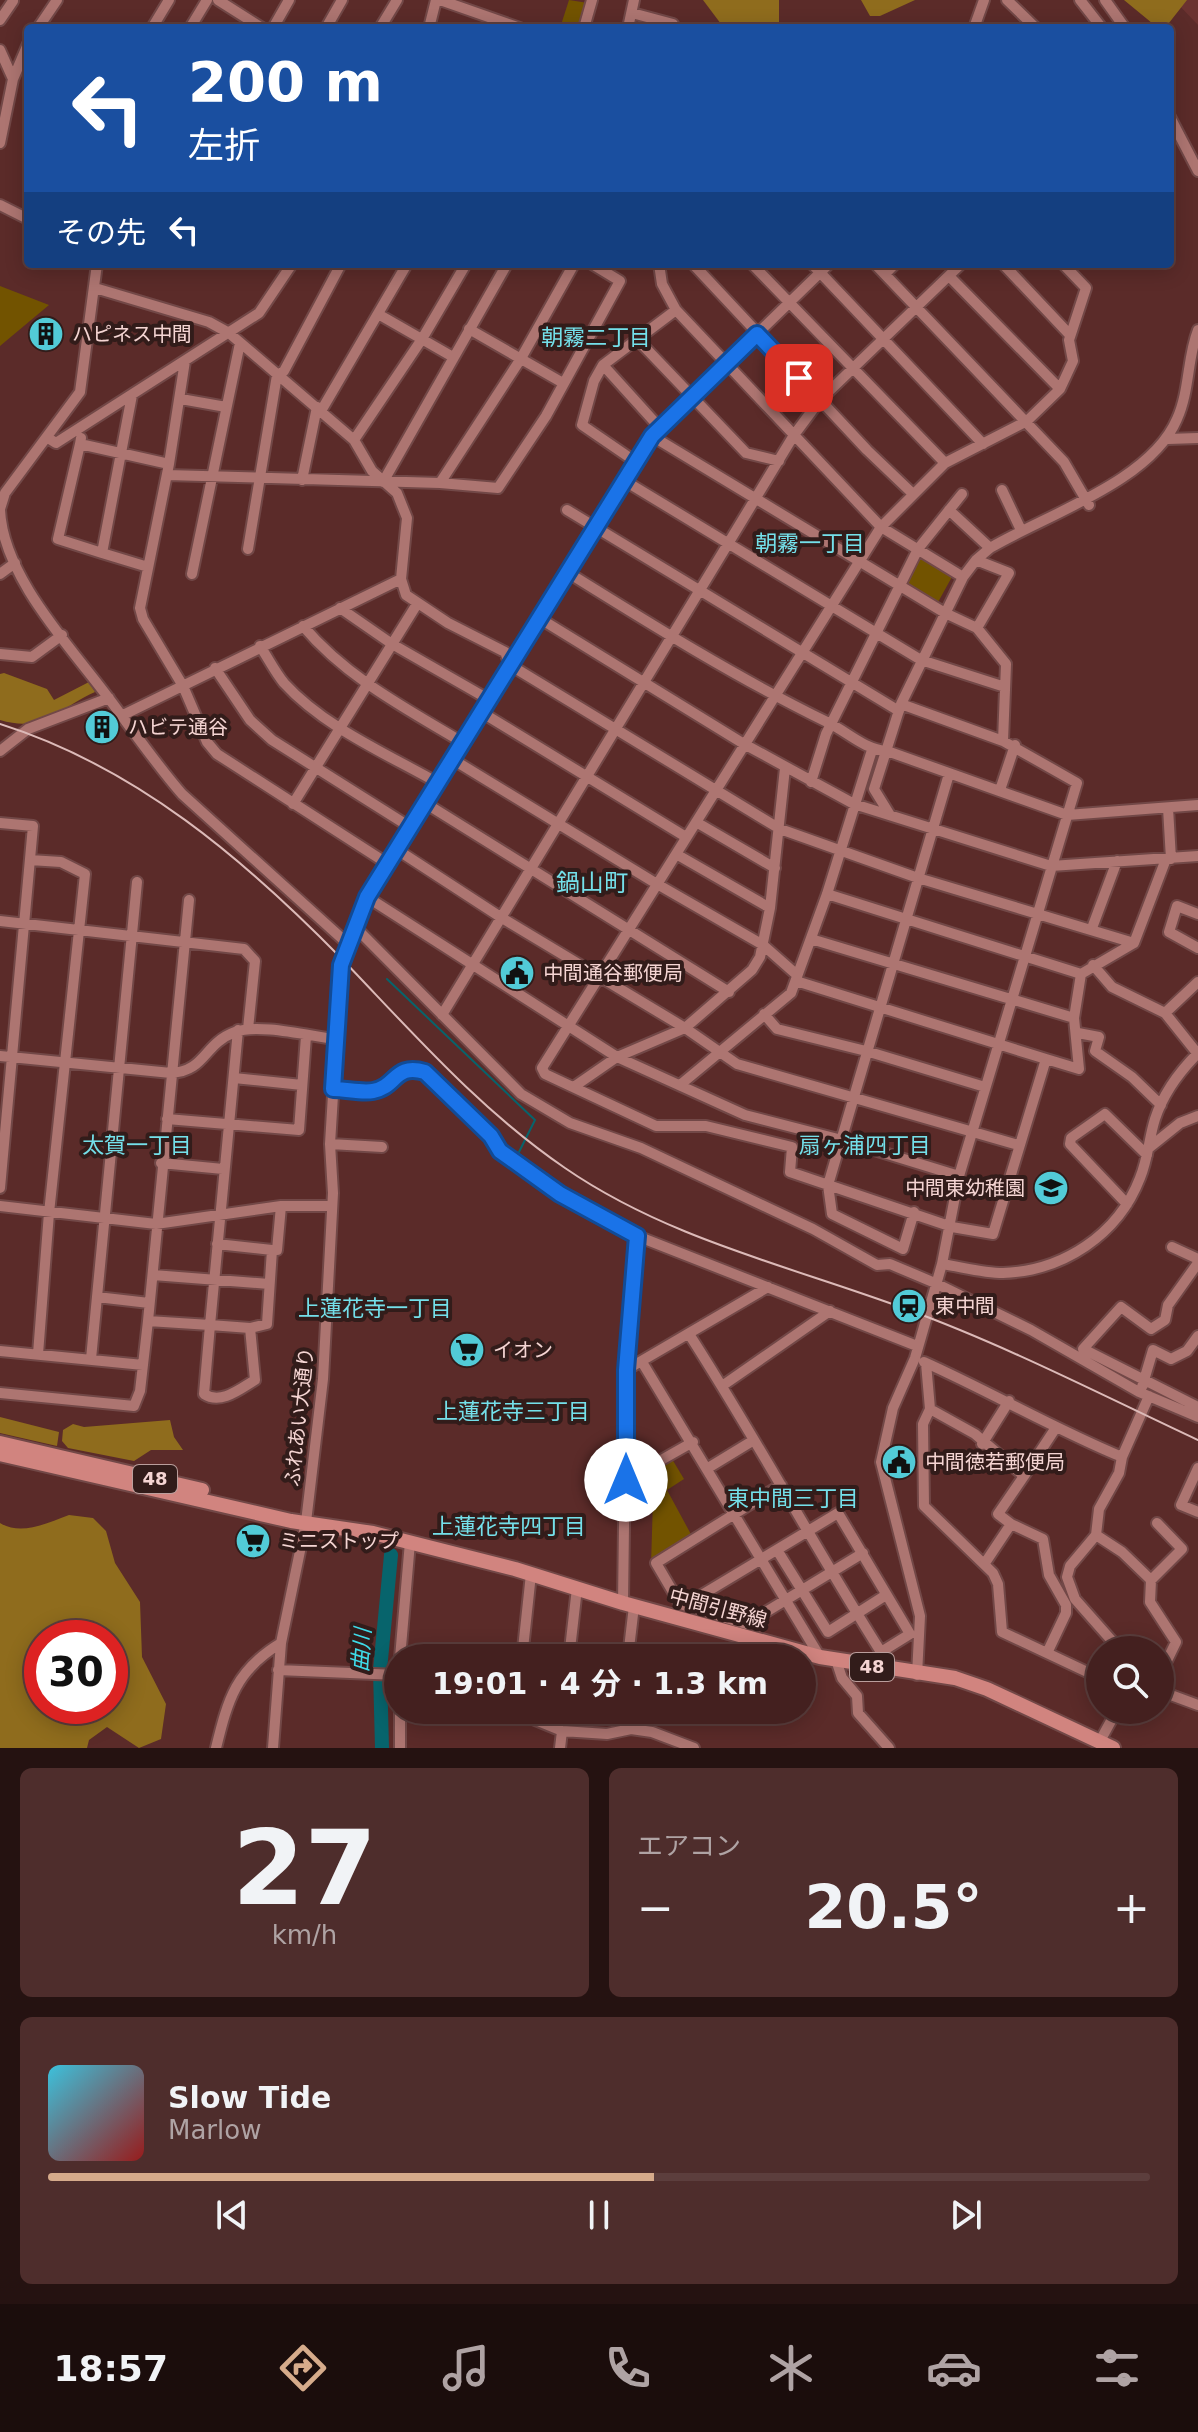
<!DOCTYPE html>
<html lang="ja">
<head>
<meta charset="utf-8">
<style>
  body { margin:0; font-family:"DejaVu Sans","Noto Sans JP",sans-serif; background:#4e2d2c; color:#f1f3f6; height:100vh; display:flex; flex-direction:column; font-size:30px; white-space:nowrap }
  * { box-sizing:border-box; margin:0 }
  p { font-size:26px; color:#afa3a4 }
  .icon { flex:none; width:44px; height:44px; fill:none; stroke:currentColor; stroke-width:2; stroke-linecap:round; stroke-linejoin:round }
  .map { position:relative; height:1748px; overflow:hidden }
  .side { display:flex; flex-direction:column; gap:20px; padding:20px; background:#251211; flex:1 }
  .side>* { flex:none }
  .banner { position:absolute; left:24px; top:24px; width:1150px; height:244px; border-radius:8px; box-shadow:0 4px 20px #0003,0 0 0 2px #5c3e3d; background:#1a4fa0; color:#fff; overflow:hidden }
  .buttons { position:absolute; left:1086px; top:1636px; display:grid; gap:16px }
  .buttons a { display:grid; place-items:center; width:88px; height:88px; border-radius:50%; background:#44201f; box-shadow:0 4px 20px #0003,0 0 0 2px #5c3e3d; font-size:40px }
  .speed { position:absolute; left:24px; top:1620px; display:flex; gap:16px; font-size:40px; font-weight:700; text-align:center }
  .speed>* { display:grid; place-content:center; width:104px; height:104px; border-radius:50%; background:#44201f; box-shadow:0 4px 20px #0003,0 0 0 2px #5c3e3d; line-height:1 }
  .speed .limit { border:12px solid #d22; background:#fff; color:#111 }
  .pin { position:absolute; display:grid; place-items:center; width:68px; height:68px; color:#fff; margin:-34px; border-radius:16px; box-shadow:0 4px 12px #0006 }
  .me { position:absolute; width:88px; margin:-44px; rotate:0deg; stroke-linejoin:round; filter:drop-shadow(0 0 6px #0008) }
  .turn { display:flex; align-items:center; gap:28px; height:168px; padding:0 32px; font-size:36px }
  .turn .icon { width:104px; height:104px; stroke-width:2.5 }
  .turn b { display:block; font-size:56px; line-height:68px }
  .then { display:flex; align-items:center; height:76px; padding:0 32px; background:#0003; gap:16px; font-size:30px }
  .big { font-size:60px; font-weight:700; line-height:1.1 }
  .side .tile { flex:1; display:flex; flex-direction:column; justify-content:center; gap:12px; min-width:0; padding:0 28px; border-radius:12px; background:#4e2d2c }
  .side .dial { align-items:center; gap:0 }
  .dial b { font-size:104px; line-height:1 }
  .song { display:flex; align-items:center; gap:24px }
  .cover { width:96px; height:96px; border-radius:12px; background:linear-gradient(135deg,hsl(190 70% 55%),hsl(0 70% 35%)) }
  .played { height:8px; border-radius:4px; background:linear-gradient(90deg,#d6ab8b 55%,#5c3e3d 55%) }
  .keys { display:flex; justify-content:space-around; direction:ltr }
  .heat { display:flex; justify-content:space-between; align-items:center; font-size:44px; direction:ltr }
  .side .tiles { flex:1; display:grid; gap:20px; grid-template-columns:1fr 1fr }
  .tile:last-child { grid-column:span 2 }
  .trip { position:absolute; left:384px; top:1644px; width:432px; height:80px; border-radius:40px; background:#44201f; box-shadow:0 4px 20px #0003,0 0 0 2px #5c3e3d; font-weight:700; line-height:80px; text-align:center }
  .dock { display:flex; height:128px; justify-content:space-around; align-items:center; background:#1b0d0c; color:#afa3a4 }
  .dock .icon { width:56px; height:56px }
  .dock .current { color:#d6ab8b }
  .dock b { font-size:36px; color:#f1f3f6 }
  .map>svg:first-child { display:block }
  .built { fill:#6b3230 }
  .green { fill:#725300 }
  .forest { fill:#8f6c1d; fill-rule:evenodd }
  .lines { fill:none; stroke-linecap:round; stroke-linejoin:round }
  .stream { stroke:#07646c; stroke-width:2 }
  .river { stroke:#07646c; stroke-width:14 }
  .minor-casing { stroke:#724847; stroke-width:14 }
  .major-casing { stroke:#724847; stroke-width:18 }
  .minor { stroke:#ad7571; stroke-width:10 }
  .major { stroke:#d1847f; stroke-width:14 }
  .tram { stroke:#dcbab8; stroke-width:2 }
  .route-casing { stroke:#114b97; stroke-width:20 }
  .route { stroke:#1a73e8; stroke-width:14 }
  .labels { text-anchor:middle; stroke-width:8; stroke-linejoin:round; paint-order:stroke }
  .shield { fill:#321c1a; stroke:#ba9e9c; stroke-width:2 }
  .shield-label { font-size:18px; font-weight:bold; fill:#f5d5d3 }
  .poi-label { font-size:20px; fill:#f5d5d3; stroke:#321c1a; text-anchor:start }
  .street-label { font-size:20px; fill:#f5d5d3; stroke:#321c1a }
  .neighbourhood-label { font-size:22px; fill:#74e0ea; stroke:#321c1a }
  .water-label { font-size:22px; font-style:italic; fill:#3edbe8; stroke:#321c1a }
  .quarter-label { font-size:24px; fill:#74e0ea; stroke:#321c1a }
</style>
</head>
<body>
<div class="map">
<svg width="1198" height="1748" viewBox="0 0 1198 1748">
  <rect width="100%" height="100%" fill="#5b2b29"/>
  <path class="built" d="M1174,0H1198V25Z"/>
  <path class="green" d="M569,0L588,3L580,28H560Z
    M0,286L49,305L0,346Z
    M919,554L953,575L937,604L903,584Z
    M672,1459L684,1479L667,1490L693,1538L651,1565L653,1500L631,1497V1483Z"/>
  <path class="forest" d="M703,0H779V28H724Z
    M861,0H915L880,16H870Z
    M1124,0H1187L1165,28H1158Z
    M4,673L47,689L54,700L89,682L95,692C57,709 44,733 0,720V674Z
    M0,1417L59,1432L57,1446L0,1433Z
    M170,1420L174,1437L183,1450H151L134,1461L68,1448L62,1441L63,1430L73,1424L84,1427Z
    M69,1515L93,1518L106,1531L115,1563L140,1602L142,1657L166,1704L161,1739L139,1748L107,1727L89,1740L87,1748H0V1523C21,1536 48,1523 69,1515ZM42,1638H110V1706H42Z"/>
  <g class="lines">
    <path class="stream" d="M387,979L535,1120L516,1158"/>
    <path class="river" d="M382,1748L380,1670L391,1555"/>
    <defs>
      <path id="minor" d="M218,0L262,28
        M440,0L520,28
        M1007,0L1036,28
        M1080,0L1102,28
        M1105,0L1125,28
        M632,13L673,24L672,28
        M0,20L13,1
        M38,28L57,0
        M152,28L169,0
        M190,28L207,0
        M273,28L289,0
        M326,28L342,0
        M380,28L397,0
        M429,28L436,0
        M584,28L592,0
        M628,28L634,0
        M974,28L984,0
        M0,50L13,79
        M1170,117L1198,171
        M0,143L13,79L28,44
        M0,205L28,219
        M659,264L662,284L676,310L881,527L963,577
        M693,264L867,450L912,493
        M752,264L945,463
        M812,264L983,444
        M875,264L1064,462L1089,505
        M1003,264L1070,335
        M1063,264L1086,288L1069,340L1073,361L1060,389L1027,421L945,463L881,527L542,1068L545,1074L656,1126H706L792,1147L790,1172L952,1227L993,1234L1046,1059L1079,1069L1074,1018L1081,974L1134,943L1166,859
        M885,274L895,264
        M949,276L1060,389
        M95,288L209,322L229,333L354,440L372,471L397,493L407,518L401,579L406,595L448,623L505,652L510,665L780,829L918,878L1134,943
        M378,314L453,357
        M469,329L563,383
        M636,338L746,453L779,461
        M185,361L169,464L140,608L143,619L183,686L207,742L217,754L388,864
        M603,365L660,428
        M132,395L102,553L148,567
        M181,399L226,407
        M321,411L407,264
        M652,436L945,613L977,628
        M48,438L56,443L259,313L292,264
        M81,438L80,444L169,464
        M1168,439L1198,438
        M354,440L422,339L466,264
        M80,444L58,539L102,553
        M636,462L582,425L594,381L603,365L676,310
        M167,475L440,483L498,488L546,416L620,281L592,264
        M302,480L317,407
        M625,481L921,660L1005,687
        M383,482L507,264
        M440,483L520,360L574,264
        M1002,490L1021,530
        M0,509L5,493L80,392L97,264
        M0,510C3,576 69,645 107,696C132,729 155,763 182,794L348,944
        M567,510L899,711
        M949,510L990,548
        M248,549L277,375L284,371L341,264
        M567,572C652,625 737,678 827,722C848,732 863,749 887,751L1067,815L1198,805
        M0,574L15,563
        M192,574L240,343
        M340,608L392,644L488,699
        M539,618L744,744L854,804L1051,866L1198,856
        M303,626C346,677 405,708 462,742
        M260,646C268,658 275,672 284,683C324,727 387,754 438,783
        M0,654L32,657L62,635
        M215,668L250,720L272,740L410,827
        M901,704L1003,741
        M481,712L686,837
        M121,716L401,579
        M0,751L28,729L109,698
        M452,759L657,884L763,945L797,975
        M811,782L826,734L918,549L962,494
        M1000,790L1015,745
        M425,803L729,992
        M293,804L417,604
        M1168,808L1171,859
        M890,815L874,789L901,704L963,577L976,560L990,548C1048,514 1151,481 1177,419C1190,390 1187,358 1198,330
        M696,822L775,868
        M0,823L33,826L0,1188
        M396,849L502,918L685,1028L737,1064L1018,1145
        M676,854L770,908
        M30,860L61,862L85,874L49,1213L38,1354
        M827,894L1081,974
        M367,897L617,1057L745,1115L842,1140L959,1176
        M1198,914L1177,906L1169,932L1198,948
        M0,921L244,949L255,961L248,1029
        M356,928L521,1094L570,1123L641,1148L813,1229L877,1265L890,1264L935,1283L1031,1330L1139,1392L1198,1417
        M1092,928L1117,861
        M811,939L1074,1018
        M1093,965L1112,987L1165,1013L1197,1053
        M796,981L1046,1059
        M1165,1013L1198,982
        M764,1014L777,1029L866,1051L985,1087
        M442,1015L794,435L820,400L961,264
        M1078,1033L1099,1037L1095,1051L1132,1077L1161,1105
        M0,1056L171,1073C206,1071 203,1044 235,1032C257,1023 310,1036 335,1039
        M234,1078L302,1085
        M680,1085L791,993L827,894L872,750
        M575,1086L617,1057L685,1028L752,970L760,957L770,908L785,768
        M333,1089C346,1089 361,1093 373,1091C397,1087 394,1062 425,1072L491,1136L500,1151L560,1194L637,1236L917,1346
        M167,1119L299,1130L306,1036
        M330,1144L382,1147
        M1150,1147L1180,1123L1198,1116
        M161,1163L223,1169
        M1127,1204L1070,1144L1071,1138L1105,1114L1147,1155
        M0,1206L156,1224L281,1206H330
        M914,1212L903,1249L832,1214L828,1185L949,774
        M217,1244L272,1250
        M1172,1247L1198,1259
        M1198,1263L1168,1305L1165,1320L1151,1329L1121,1307L1083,1349L1198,1407
        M942,1264C962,1267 983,1273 1003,1273C1063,1271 1118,1235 1140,1178C1148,1159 1149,1138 1155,1119C1163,1094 1180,1071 1198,1053
        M153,1275L269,1284
        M97,1297L149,1303
        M148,1321L210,1325L238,1030
        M250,1328L255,1380C240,1389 221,1405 204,1394L210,1325L250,1328L267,1324L272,1250H277L281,1206
        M0,1351L143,1365
        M91,1359L137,882
        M642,1362L820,1657
        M924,1362C991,1392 1054,1429 1122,1457
        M926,1363L930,1409L923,1424L924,1506L993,1573L998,1584L1002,1632L1100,1678
        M626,1370L768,1287
        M722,1386L830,1311
        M1142,1387L1153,1350L1171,1359L1187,1351L1198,1336
        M0,1393L134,1406L140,1391L148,1321L189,900
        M930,1409L975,1434L1024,1476L998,1514L1011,1524
        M982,1444L1009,1401
        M708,1468L754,1440
        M1198,1468L1181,1505L1198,1512
        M1024,1476L1055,1429
        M626,1480L693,1442
        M781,1485L656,1563L680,1604L746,1624L863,1553
        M1096,1535L1122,1552L1151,1580L1150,1602L1176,1642L1160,1675
        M777,1550L828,1632L886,1595
        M985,1563L1011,1524L1043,1539L1049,1575L1066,1605V1613L1047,1653
        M1151,1580L1182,1549L1157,1523
        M623,1603L626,1370L637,1236
        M685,1605L838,1513L910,1634L881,1652C815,1548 756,1438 689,1334
        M570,1650L628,1657L634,1606
        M1120,1650L1075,1599L1067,1577L1070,1566L1096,1535L1099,1509L1119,1473L1122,1457L1149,1396
        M400,1658L410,1542
        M522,1658L531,1574
        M569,1658L577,1588
        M836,1660L842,1678L857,1696L858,1713L889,1748
        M278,1670L398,1675
        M917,1675L920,1616L881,1462L893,1408L915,1358L942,1264L959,1176L1077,783L1003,741L1006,664L977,628L1009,573L976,560
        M1160,1691L1198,1705
        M400,1710V1748
        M511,1710L562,1731L607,1734L631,1729L652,1732L694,1748
        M1100,1741L1117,1710
        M216,1748C228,1699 236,1670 281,1643
        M273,1748L281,1643L306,1522L323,1379L333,1193L330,1144L341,965L367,897L652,436L829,264
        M560,1748L562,1731"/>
      <path id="major" d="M0,1443L202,1490
        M0,1454L291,1521L373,1533L515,1569L623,1603L820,1657L955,1678L987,1689L1113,1748"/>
    </defs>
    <use href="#minor" class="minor-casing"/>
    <use href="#major" class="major-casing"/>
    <use href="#minor" class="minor"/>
    <use href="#major" class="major"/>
    <path class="tram" d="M0,724C136,767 244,859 342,959C413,1033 480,1110 565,1168C668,1239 790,1266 906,1309C1005,1345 1102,1395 1198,1440"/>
  </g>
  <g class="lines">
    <defs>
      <path id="route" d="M626,1480V1370L637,1236L560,1194L500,1151L491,1136L425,1072C394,1063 397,1087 373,1091C361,1093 346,1089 333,1089L341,965L367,897L652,436L757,334L799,378"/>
    </defs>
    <use href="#route" class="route-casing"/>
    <use href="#route" class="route"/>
  </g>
  <defs>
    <symbol id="building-disc" viewBox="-11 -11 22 22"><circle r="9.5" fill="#52cbd7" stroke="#321c1a"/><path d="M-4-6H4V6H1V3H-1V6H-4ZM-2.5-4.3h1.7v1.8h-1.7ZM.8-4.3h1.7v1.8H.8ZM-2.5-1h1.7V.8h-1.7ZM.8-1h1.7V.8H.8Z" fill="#111"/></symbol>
    <symbol id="civic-disc" viewBox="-11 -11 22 22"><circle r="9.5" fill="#52cbd7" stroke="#321c1a"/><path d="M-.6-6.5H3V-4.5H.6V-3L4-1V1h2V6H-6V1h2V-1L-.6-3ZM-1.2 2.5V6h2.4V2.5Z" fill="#111"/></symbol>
    <symbol id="school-disc" viewBox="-11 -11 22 22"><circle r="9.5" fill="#52cbd7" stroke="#321c1a"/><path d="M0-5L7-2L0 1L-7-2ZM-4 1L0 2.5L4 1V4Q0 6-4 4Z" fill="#111"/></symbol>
    <symbol id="station-disc" viewBox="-11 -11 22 22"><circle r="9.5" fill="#52cbd7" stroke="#321c1a"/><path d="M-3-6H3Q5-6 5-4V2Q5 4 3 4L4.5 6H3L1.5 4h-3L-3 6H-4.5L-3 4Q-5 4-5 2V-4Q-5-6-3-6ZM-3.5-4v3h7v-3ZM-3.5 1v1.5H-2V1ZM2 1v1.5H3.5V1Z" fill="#111"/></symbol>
    <symbol id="supermarket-disc" viewBox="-11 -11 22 22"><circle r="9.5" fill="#52cbd7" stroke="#321c1a"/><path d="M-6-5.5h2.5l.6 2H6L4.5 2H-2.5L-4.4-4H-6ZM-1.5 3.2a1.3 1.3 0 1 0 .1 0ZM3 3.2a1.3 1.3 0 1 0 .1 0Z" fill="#111"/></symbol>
  </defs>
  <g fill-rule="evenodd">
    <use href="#building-disc" x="26" y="314" width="40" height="40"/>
    <use href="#building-disc" x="82" y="707" width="40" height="40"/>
    <use href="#civic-disc" x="497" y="953" width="40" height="40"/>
    <use href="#school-disc" x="1031" y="1168" width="40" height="40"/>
    <use href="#station-disc" x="889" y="1286" width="40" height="40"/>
    <use href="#supermarket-disc" x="447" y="1330" width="40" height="40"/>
    <use href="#civic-disc" x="879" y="1442" width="40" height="40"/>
    <use href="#supermarket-disc" x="233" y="1521" width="40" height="40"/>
  </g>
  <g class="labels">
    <g class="shield">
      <rect x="133" y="1465" width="44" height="28" rx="6"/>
      <rect x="850" y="1653" width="44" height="28" rx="6"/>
    </g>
    <g class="shield-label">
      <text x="155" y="1485">48</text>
      <text x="872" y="1673">48</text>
    </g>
    <g class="poi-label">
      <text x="72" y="341">ハピネス中間</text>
      <text x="128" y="734">ハビテ通谷</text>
      <text x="543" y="980">中間通谷郵便局</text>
      <text x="1025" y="1195" text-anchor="end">中間東幼稚園</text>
      <text x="935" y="1313">東中間</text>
      <text x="493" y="1357">イオン</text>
      <text x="925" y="1469">中間徳若郵便局</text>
      <text x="279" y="1548">ミニストップ</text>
    </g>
    <g class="street-label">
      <text transform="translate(299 1417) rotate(-84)" y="7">ふれあい大通り</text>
      <text transform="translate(718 1608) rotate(15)" y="7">中間引野線</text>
    </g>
    <g class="neighbourhood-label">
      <text x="596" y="345">朝霧二丁目</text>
      <text x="810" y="551">朝霧一丁目</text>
      <text x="137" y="1153">太賀一丁目</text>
      <text x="865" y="1153">扇ヶ浦四丁目</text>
      <text x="375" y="1316">上蓮花寺一丁目</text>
      <text x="513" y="1419">上蓮花寺三丁目</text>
      <text x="793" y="1506">東中間三丁目</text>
      <text x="509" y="1534">上蓮花寺四丁目</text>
    </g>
    <g class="water-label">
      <text transform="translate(361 1650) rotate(-86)" y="8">曲川</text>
    </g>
    <g class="quarter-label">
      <text x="592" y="891">鍋山町</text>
    </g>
  </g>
</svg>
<div class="buttons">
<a><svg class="icon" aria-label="search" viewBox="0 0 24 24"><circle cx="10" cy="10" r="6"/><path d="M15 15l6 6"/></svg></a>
</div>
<div class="speed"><div class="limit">30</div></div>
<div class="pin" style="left:799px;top:378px;background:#d93025"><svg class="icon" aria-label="arrive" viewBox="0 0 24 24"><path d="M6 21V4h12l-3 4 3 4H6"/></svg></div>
<svg class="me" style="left:626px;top:1480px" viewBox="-20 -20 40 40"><circle r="19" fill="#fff"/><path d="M0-13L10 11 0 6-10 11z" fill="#1a73e8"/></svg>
<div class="trip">19:01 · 4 分 · 1.3 km</div>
<div class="banner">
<div class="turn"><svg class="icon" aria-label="left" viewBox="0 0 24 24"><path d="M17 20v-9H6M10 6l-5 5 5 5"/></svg><div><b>200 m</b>左折</div></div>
<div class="then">その先<svg class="icon" aria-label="left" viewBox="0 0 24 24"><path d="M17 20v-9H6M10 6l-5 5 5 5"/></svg></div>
</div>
</div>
<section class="side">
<div class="tiles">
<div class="tile dial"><b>27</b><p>km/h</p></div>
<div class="tile"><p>エアコン</p>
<div class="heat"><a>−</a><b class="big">20.5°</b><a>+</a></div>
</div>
<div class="tile">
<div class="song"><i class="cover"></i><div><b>Slow Tide</b><p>Marlow</p></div></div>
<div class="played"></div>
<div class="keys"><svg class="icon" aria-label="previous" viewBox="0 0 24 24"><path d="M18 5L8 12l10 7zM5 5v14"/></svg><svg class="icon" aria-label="pause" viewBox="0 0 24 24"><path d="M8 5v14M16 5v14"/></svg><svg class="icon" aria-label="next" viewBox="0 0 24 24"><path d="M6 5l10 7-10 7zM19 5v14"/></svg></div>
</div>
</div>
</section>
<nav class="dock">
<b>18:57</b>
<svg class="icon current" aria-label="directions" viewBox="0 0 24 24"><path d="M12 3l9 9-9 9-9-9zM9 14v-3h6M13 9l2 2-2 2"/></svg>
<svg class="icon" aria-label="music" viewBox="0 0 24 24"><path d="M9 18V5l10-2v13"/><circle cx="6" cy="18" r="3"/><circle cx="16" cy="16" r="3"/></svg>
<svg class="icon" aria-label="phone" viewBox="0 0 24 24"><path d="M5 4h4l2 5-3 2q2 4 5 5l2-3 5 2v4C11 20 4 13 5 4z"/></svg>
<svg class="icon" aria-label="climate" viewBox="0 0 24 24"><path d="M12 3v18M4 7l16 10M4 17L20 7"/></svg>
<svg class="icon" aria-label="car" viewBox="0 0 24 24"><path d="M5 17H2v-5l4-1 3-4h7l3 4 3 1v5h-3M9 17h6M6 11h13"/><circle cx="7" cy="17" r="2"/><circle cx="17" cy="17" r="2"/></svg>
<svg class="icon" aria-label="filters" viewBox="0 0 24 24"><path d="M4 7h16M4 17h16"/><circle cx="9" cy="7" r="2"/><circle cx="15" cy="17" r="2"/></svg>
</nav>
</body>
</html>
